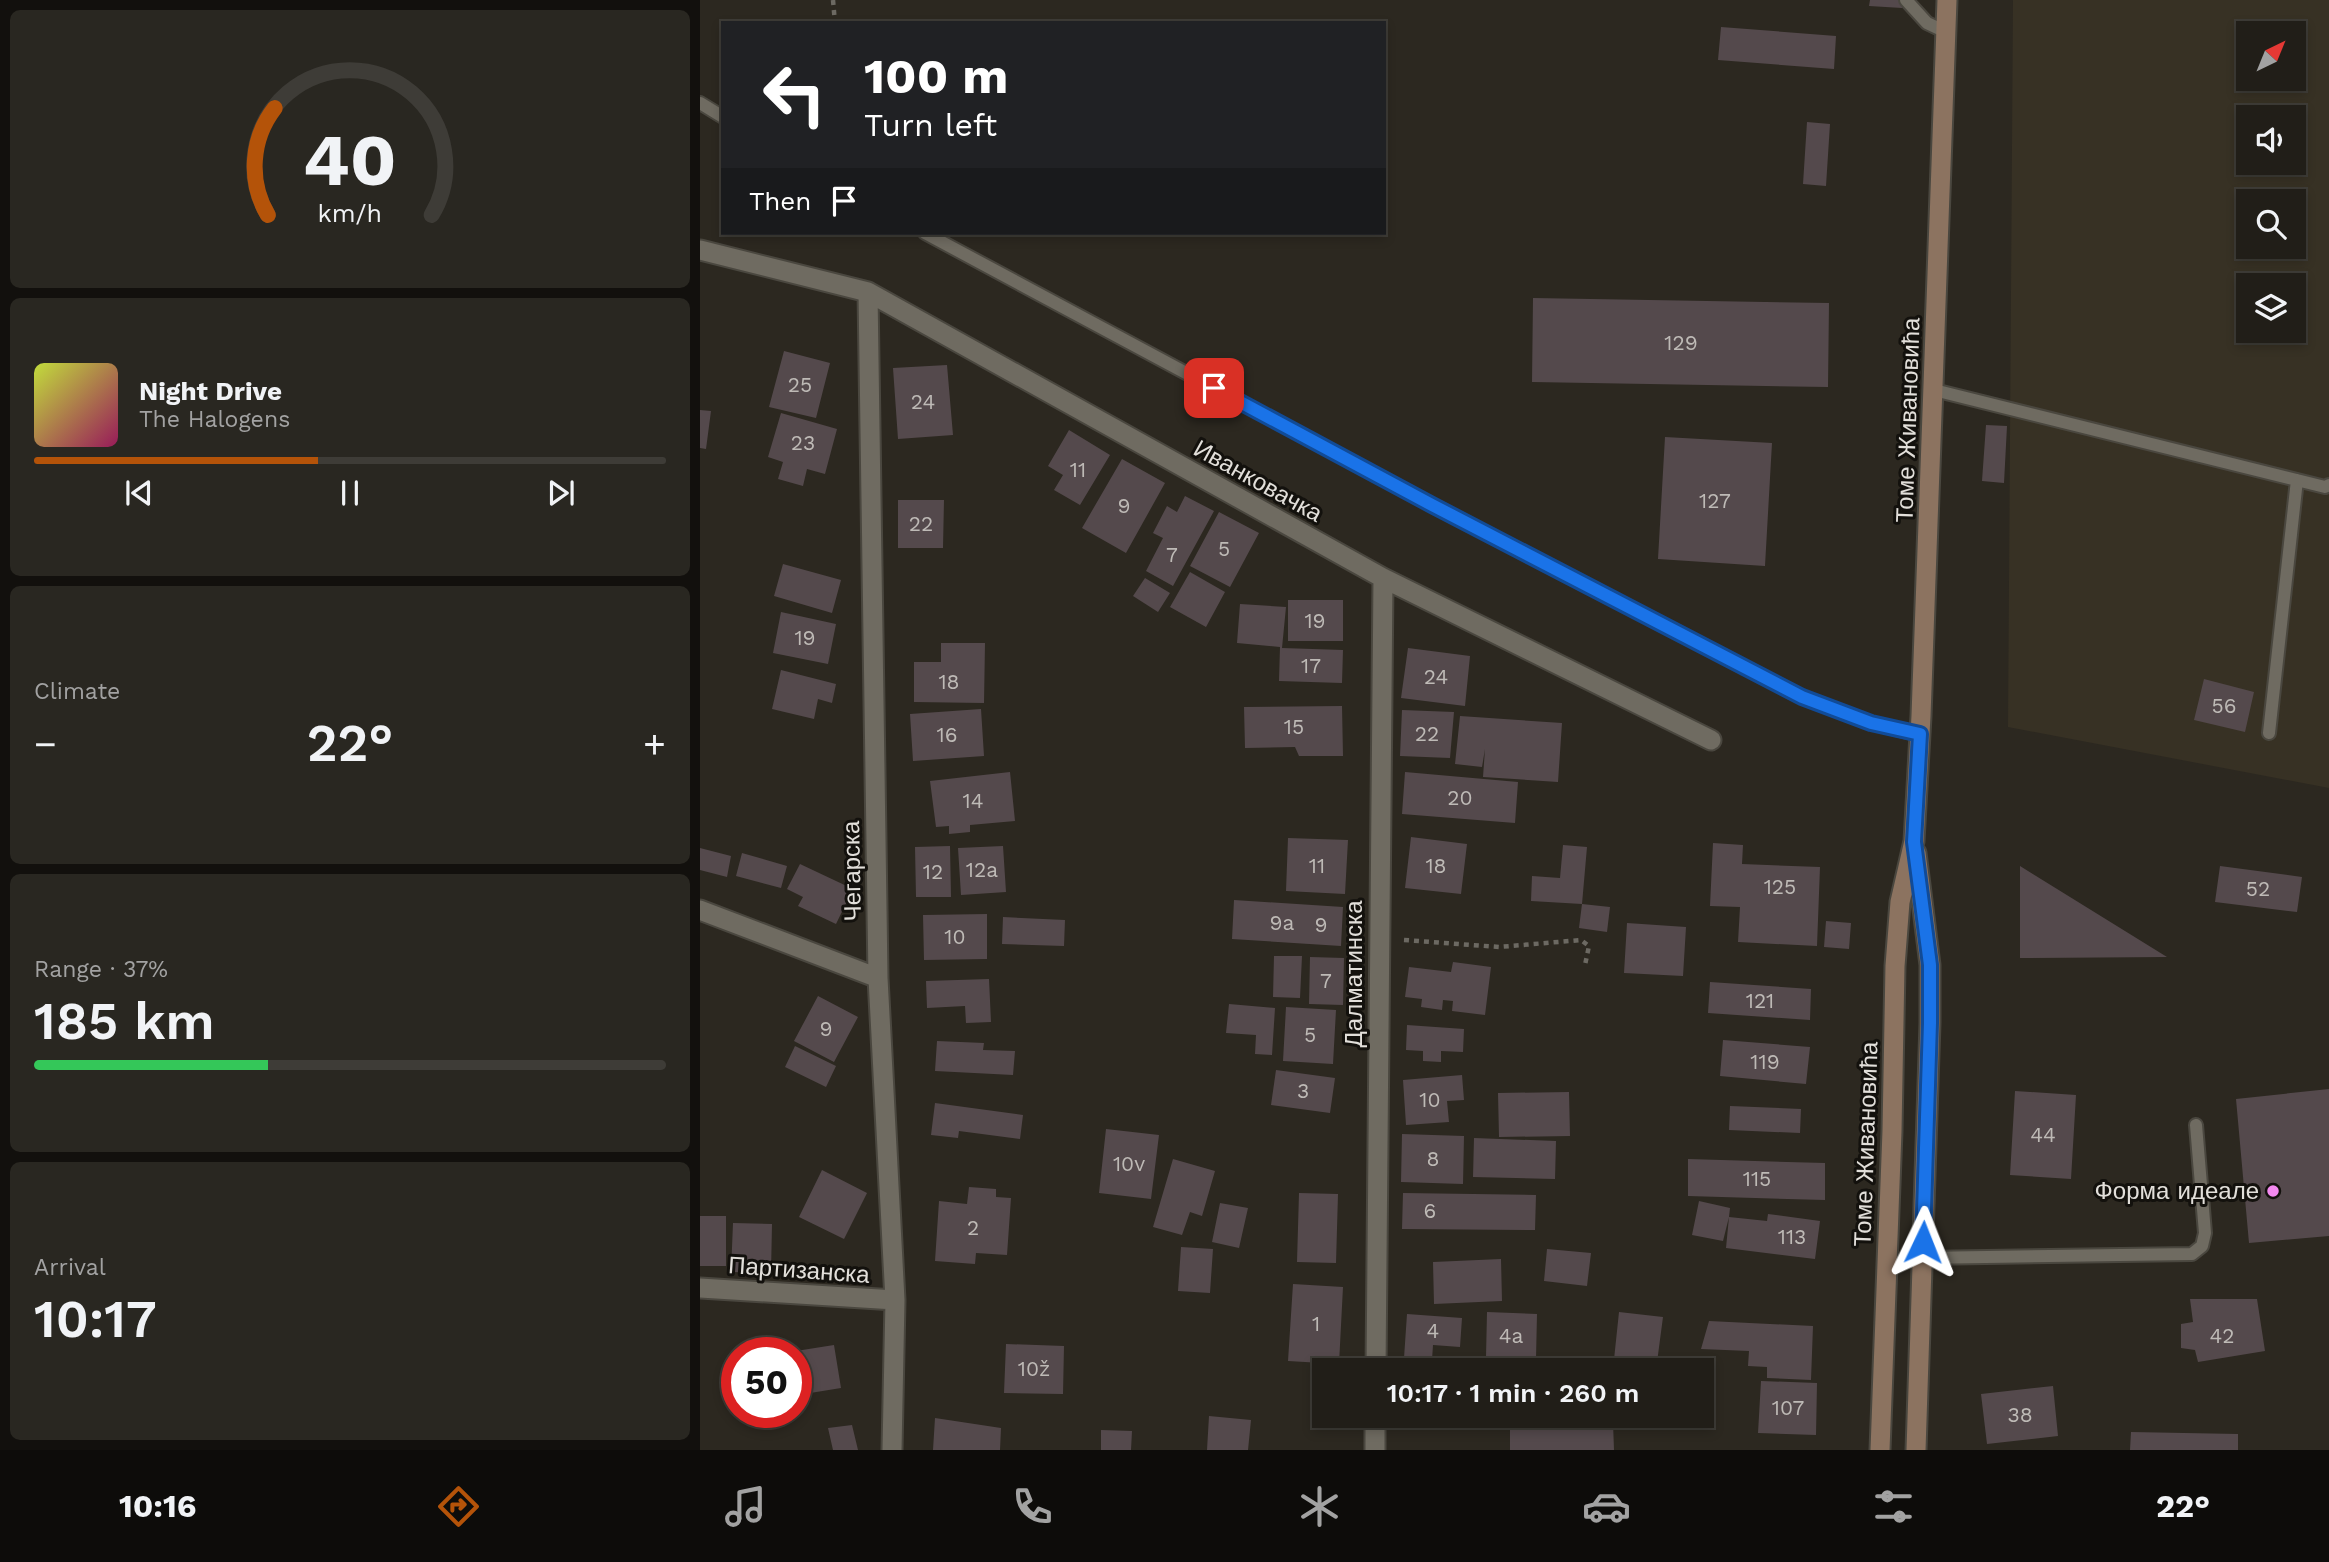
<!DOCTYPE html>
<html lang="en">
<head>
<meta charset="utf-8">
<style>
  body { margin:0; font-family:"Work Sans",sans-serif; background:#292721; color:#f1f3f6; height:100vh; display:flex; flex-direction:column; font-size:26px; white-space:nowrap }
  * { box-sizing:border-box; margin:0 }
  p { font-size:23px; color:#a2a2a2 }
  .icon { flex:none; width:38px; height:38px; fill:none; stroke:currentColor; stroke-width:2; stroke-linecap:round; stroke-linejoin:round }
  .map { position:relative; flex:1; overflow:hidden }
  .drawer { display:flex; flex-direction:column; gap:10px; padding:10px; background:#12100d; width:700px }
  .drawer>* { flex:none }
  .guide { position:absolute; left:21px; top:21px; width:665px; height:214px; border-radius:0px; box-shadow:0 4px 10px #0003,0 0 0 2px #3e3c37; background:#202124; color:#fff; overflow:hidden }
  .needle { width:46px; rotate:43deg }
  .buttons { position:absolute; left:1536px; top:21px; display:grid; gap:14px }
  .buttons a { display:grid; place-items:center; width:70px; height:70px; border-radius:0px; background:#211e18; box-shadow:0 4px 10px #0003,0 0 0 2px #3e3c37; font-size:35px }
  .speed { position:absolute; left:21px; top:1337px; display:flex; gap:14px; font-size:35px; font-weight:700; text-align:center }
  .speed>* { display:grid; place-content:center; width:91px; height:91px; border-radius:50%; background:#211e18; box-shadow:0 4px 10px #0003,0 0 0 2px #3e3c37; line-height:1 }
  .speed .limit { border:10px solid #d22; background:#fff; color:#111 }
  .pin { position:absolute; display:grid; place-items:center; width:60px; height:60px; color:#fff; margin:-30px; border-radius:14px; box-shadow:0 4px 10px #0006 }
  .me { position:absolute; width:77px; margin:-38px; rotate:2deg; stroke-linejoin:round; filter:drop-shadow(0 0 5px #0008) }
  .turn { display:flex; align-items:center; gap:24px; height:147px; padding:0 28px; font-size:32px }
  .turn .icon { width:91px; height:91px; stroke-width:2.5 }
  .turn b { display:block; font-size:49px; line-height:60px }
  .then { display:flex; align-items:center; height:66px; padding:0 28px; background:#0003; gap:14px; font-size:26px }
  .big { font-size:52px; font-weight:600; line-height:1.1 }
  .drawer .card { flex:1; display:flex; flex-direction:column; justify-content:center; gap:10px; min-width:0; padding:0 24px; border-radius:10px; background:#292721 }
  .drawer .dial { align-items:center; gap:0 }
  .dial svg { height:182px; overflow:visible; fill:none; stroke:#3e3c37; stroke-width:7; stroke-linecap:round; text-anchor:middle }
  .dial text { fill:#f1f3f6; stroke:none }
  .song { display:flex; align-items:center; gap:21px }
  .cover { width:84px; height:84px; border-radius:10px; background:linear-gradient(135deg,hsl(70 70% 55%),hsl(330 70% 35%)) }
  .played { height:7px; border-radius:4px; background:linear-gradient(90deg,#b45309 45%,#3e3c37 45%) }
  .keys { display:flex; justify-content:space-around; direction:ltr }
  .heat { display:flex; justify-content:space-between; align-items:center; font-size:38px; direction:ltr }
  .charge { height:10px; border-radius:5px; background:linear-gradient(90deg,#34c759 37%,#3e3c37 0) }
  .trip { position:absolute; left:612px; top:1358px; width:402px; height:70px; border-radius:0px; background:#211e18; box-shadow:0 4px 10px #0003,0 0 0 2px #3e3c37; font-weight:600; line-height:70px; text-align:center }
  .tabs { display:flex; height:112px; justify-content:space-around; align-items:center; background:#0d0c0a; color:#a2a2a2 }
  .tabs .icon { width:49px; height:49px }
  .tabs .selected { color:#b45309 }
  .tabs b { font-size:32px; color:#f1f3f6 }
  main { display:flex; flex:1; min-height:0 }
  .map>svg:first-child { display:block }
  .built { fill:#373124; fill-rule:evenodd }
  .building { fill:#54494c }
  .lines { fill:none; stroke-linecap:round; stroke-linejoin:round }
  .service-casing { stroke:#4a473f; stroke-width:16 }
  .minor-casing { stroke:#4a473f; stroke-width:23 }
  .secondary-casing { stroke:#4a473f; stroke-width:23 }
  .path { stroke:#6c6962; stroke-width:4.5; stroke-dasharray:5 5; stroke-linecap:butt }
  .service { stroke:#6f6b61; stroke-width:12 }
  .minor { stroke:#6f6b61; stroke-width:19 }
  .secondary { stroke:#8c7360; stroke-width:19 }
  .route-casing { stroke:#114b97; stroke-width:18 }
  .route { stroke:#1a73e8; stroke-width:12 }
  .poi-dot { fill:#f489f0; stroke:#13110d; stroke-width:2.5 }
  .labels { text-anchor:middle; stroke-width:6; stroke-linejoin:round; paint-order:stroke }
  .number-label { font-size:21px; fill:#bebab6 }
  .street-label { font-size:24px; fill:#e2dfda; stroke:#13110d }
  .poi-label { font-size:24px; fill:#e2dfda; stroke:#13110d; text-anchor:end }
</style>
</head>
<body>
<main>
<section class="drawer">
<div class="card dial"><svg viewBox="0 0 100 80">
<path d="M14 69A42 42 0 1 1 86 69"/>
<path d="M14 69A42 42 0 0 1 17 22" stroke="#b45309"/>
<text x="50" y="56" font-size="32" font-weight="700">40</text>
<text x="50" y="72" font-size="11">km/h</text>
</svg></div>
<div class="card">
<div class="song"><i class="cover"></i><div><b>Night Drive</b><p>The Halogens</p></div></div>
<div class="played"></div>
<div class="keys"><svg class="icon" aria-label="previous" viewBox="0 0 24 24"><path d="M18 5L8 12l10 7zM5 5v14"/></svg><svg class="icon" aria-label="pause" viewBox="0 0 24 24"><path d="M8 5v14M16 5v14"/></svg><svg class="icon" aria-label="next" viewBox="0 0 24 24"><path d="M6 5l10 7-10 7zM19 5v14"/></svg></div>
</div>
<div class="card"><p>Climate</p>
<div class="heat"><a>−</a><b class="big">22°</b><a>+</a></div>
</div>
<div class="card"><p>Range · 37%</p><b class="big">185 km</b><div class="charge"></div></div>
<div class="card"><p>Arrival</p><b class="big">10:17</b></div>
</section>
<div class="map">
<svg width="1629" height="1450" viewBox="0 0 1629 1450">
  <rect width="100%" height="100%" fill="#2c2820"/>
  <path class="built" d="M1313,0H1629V788L1308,727ZM1549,33H1594V79H1549ZM1549,117H1594V163H1549ZM1549,201H1594V247H1549ZM1549,285H1594V331H1549Z"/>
  <path class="building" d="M1170,0H1202V8L1169,6Z
    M1021,27L1136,36L1134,69L1018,60Z
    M1107,122L1130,124L1126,186L1103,184Z
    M833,298L1129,303L1128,387L832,382Z
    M84,351L130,363L116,418L69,407Z
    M247,365L253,435L198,439L193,368Z
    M0,410L11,411L6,449L0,448Z
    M81,413L137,429L125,474L107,469L103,486L78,479L83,462L68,457Z
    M1286,425L1307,426L1304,483L1282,481Z
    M369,430L410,455L380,505L354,490L363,475L348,466Z
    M965,437L1072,443L1065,566L958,559Z
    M422,459L465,483L426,553L382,528Z
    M485,496L514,511L473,586L446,571L463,538L453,533L467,506L477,512Z
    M198,500H244L243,548H198Z
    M519,512L559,533L530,587L490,566Z
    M83,564L141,580L132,613L74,596Z
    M490,572L525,592L506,627L470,607Z
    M445,578L470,593L458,612L433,596Z
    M588,600H643V641H588Z
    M540,604L586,607L582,648L643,650L642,683L579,681L580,647L537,643Z
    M81,612L136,624L128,664L73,653Z
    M241,643H285L284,703L214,702V662H241Z
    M708,648L770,656L765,706L701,698Z
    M81,670L136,684L132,703L118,699L114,719L72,709Z
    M1504,679L1554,692L1545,732L1494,720Z
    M642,706L643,756H599L595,747L545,748L544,707Z
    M281,709L284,756L213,761L210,714Z
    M702,710L754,712L750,758L700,756Z
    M760,716L862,723L858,782L783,777L785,749L782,767L755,764Z
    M310,772L315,821L270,825V832L249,834V826L236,827L230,781Z
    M705,772L818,782L815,823L702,814Z
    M711,837L767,844L761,894L705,888Z
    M588,838L648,840L645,894L586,891Z
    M1013,843L1043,845L1042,864L1120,867L1117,946L1038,942L1040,907L1010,906Z
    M863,845L887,847L882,904L831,901L832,876L860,878Z
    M250,846L251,897H216L215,847Z
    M303,846L306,892L261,895L258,848Z
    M0,848L31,856L27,877L0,870Z
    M42,853L87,866L81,888L36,876Z
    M100,864L153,889L136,924L98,906L103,897L87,889Z
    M1320,866L1467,957L1320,958Z
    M1520,866L1602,877L1597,912L1515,902Z
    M534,900L643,907L641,946L532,939Z
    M882,904L910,907L907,932L879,928Z
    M287,914V959L224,960L223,915Z
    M303,917L365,920L364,946L302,944Z
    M1126,921L1151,923L1149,949L1124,947Z
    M927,923L986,927L983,976L924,973Z
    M574,956H602L600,998L573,997Z
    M610,957L644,958L643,1005L609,1004Z
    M753,962L791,967L785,1015L752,1011L753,1001L743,1000L742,1010L721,1007L722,999L705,997L709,967L751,972Z
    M289,979L291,1022L266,1023L265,1006L227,1008L226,981Z
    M1010,982L1111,989L1110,1020L1008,1013Z
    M118,996L158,1017L134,1062L94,1041Z
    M529,1004L575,1008L572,1055L555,1054L556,1035L526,1033Z
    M586,1007L636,1010L633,1064L583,1061Z
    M707,1025L764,1029L763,1052L741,1051V1062L723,1061V1051L706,1050Z
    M1023,1040L1110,1047L1106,1084L1020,1076Z
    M237,1041L284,1043L283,1050L315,1051L313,1075L235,1071Z
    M95,1046L136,1066L126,1087L85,1067Z
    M576,1070L635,1078L630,1113L571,1105Z
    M762,1075L764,1100L747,1101L749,1122L706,1125L703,1080Z
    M1629,1089V1236L1549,1243L1536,1099Z
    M1315,1091L1376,1095L1371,1179L1310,1175Z
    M869,1092L870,1136L799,1137L798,1093Z
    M235,1103L323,1115L320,1139L259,1131L258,1138L231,1135Z
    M1030,1106L1101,1109L1100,1133L1029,1130Z
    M406,1129L459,1135L451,1199L399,1193Z
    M702,1134L764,1136L763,1184L701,1182Z
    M774,1138L856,1141L855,1179L773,1177Z
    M473,1159L515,1171L502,1216L490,1212L482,1235L453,1227Z
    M988,1159L1125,1163V1200L988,1196Z
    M122,1170L167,1193L144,1239L99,1217Z
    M269,1187L296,1189V1197L311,1198L307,1255L276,1253L275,1264L235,1261L239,1201L267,1204Z
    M599,1193L638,1194L636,1263L597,1262Z
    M703,1193L836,1195L835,1230L702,1229Z
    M999,1201L1030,1208L1029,1217L1067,1221L1068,1214L1120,1221L1115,1259L1026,1248L1029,1217L1023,1241L992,1235Z
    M520,1203L548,1208L539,1248L512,1242Z
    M0,1216H26V1266H0Z
    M33,1223L72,1224L71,1273L31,1272Z
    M481,1247L513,1249L510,1293L478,1291Z
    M847,1249L891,1253L887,1286L844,1281Z
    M801,1259L802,1301L734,1304L733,1262Z
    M593,1284L643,1287L639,1364L588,1361Z
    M1490,1299H1557L1565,1351L1498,1362L1495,1350L1481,1348V1324L1493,1322Z
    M787,1312L837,1314L836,1359L786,1357Z
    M919,1312L963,1317L956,1370L913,1369Z
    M707,1314L762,1318L760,1347L733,1345L732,1360L704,1358Z
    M1009,1321L1113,1326L1111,1380L1067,1378V1367L1048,1366L1049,1351L1001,1349Z
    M306,1344L364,1346L363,1394L304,1393Z
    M134,1345L141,1388L98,1395L96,1351Z
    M1061,1381L1117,1383L1116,1435L1058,1433Z
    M1353,1386L1358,1436L1287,1444L1281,1394Z
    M509,1416L551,1420L548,1450H507Z
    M796,1416H842V1418L796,1421Z
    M235,1418L301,1428L300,1450H233Z
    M913,1422L914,1450H810V1423Z
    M152,1425L158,1450H133L128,1428Z
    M401,1430L432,1431L431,1450H401Z
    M1431,1432L1538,1434V1450H1430Z"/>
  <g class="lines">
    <defs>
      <path id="service" d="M1206,0L1227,23L1246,32
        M0,103L23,117
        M225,233L732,505L1102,697L1171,723L1220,735
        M1234,390L1625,487L1629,485
        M1569,733L1597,480
        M1222,1258L1492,1254L1502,1246L1505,1233L1496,1125"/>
      <path id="minor" d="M0,250L168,292L683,578L1011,740
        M168,292L178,978L195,1300L192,1450
        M0,910L178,978
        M0,1288L195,1300
        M676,1370L683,578
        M675,1450V1416"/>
      <path id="secondary" d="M1216,853L1230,965V1023L1216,1450
        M1180,1450L1192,1131L1195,966L1200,902L1214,841L1221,716L1247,0"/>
    </defs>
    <use href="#service" class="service-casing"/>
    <use href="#minor" class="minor-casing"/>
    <use href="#secondary" class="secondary-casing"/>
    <path class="path" d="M133,0L135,23
      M704,940L799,947L881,940L889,946L885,965"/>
    <use href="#service" class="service"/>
    <use href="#minor" class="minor"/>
    <use href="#secondary" class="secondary"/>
  </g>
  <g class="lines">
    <defs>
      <path id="route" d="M514,388L732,505L1102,697L1171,723L1220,734L1214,842L1230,965V1023L1223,1242"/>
    </defs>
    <use href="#route" class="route-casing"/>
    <use href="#route" class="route"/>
  </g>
  <circle class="poi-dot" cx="1573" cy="1191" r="7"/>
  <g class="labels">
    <g class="number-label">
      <text x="981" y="350">129</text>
      <text x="100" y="392">25</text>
      <text x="223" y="409">24</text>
      <text x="103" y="450">23</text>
      <text x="378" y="477">11</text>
      <text x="1015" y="508">127</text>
      <text x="424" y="513">9</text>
      <text x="221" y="531">22</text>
      <text x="524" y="556">5</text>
      <text x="472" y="562">7</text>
      <text x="615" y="628">19</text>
      <text x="105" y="645">19</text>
      <text x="611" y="673">17</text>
      <text x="736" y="684">24</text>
      <text x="249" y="689">18</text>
      <text x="1524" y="713">56</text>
      <text x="594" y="734">15</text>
      <text x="727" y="741">22</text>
      <text x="247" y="742">16</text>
      <text x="760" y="805">20</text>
      <text x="273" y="808">14</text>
      <text x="617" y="873">11</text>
      <text x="736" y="873">18</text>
      <text x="282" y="877">12a</text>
      <text x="233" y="879">12</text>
      <text x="1080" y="894">125</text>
      <text x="1558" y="896">52</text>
      <text x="582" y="930">9a</text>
      <text x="621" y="932">9</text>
      <text x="255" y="944">10</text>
      <text x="626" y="988">7</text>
      <text x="1060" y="1008">121</text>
      <text x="126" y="1036">9</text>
      <text x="610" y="1042">5</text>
      <text x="1065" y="1069">119</text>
      <text x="603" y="1098">3</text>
      <text x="730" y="1107">10</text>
      <text x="1343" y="1142">44</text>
      <text x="733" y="1166">8</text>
      <text x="429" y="1171">10v</text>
      <text x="1057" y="1186">115</text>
      <text x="730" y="1218">6</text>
      <text x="273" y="1235">2</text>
      <text x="1092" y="1244">113</text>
      <text x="616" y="1331">1</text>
      <text x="733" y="1338">4</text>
      <text x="811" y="1343">4a</text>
      <text x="1522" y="1343">42</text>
      <text x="334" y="1376">10ž</text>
      <text x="1088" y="1415">107</text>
      <text x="1320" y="1422">38</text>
    </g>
    <g class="street-label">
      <text transform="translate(1208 420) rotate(-88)" y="8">Томе Живановића</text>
      <text transform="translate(558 481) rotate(29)" y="8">Иванковачка</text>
      <text transform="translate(152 871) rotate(-91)" y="8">Чегарска</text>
      <text transform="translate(654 974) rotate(-90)" y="8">Далматинска</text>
      <text transform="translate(1166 1144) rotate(-88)" y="8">Томе Живановића</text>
      <text transform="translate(99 1270) rotate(4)" y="8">Партизанска</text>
    </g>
    <g class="poi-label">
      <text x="1559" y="1199">Форма идеале</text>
    </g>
  </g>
</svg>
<div class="buttons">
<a><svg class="needle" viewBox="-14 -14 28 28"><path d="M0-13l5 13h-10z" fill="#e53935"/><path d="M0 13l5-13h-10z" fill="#a2a2a2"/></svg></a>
<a><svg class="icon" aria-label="sound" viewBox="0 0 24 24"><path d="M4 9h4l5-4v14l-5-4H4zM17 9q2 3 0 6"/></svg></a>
<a><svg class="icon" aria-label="search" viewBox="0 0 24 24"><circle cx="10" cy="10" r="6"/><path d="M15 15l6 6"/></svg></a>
<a><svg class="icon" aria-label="layers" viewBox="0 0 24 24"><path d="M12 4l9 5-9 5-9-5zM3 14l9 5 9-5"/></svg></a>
</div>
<div class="speed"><div class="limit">50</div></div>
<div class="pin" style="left:514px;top:388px;background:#d93025"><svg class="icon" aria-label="arrive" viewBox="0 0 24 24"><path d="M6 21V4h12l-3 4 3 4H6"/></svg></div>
<svg class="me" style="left:1223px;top:1242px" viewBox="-20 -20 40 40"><path d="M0-17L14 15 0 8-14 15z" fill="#1a73e8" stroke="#fff" stroke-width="4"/></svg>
<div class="trip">10:17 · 1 min · 260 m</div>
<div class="guide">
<div class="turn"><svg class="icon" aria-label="left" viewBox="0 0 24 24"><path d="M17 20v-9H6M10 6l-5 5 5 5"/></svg><div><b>100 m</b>Turn left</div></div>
<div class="then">Then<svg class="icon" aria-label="arrive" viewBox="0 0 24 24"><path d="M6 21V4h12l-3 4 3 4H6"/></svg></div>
</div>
</div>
</main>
<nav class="tabs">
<b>10:16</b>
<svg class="icon selected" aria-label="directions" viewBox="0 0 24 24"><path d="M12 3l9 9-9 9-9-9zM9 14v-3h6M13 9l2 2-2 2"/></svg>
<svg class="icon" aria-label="music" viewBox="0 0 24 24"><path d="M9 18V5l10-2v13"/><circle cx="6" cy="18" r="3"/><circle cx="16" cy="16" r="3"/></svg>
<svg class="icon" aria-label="phone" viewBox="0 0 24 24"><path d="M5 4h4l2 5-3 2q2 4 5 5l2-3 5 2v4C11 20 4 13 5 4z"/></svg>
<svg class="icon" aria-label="climate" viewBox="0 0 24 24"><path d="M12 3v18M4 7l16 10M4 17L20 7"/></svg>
<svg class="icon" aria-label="car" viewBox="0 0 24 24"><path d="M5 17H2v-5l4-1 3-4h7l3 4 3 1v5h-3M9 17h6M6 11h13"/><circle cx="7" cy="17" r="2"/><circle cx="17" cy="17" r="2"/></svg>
<svg class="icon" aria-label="filters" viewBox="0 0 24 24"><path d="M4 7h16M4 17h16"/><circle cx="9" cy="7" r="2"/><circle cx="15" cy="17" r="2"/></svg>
<b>22°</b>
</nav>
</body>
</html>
